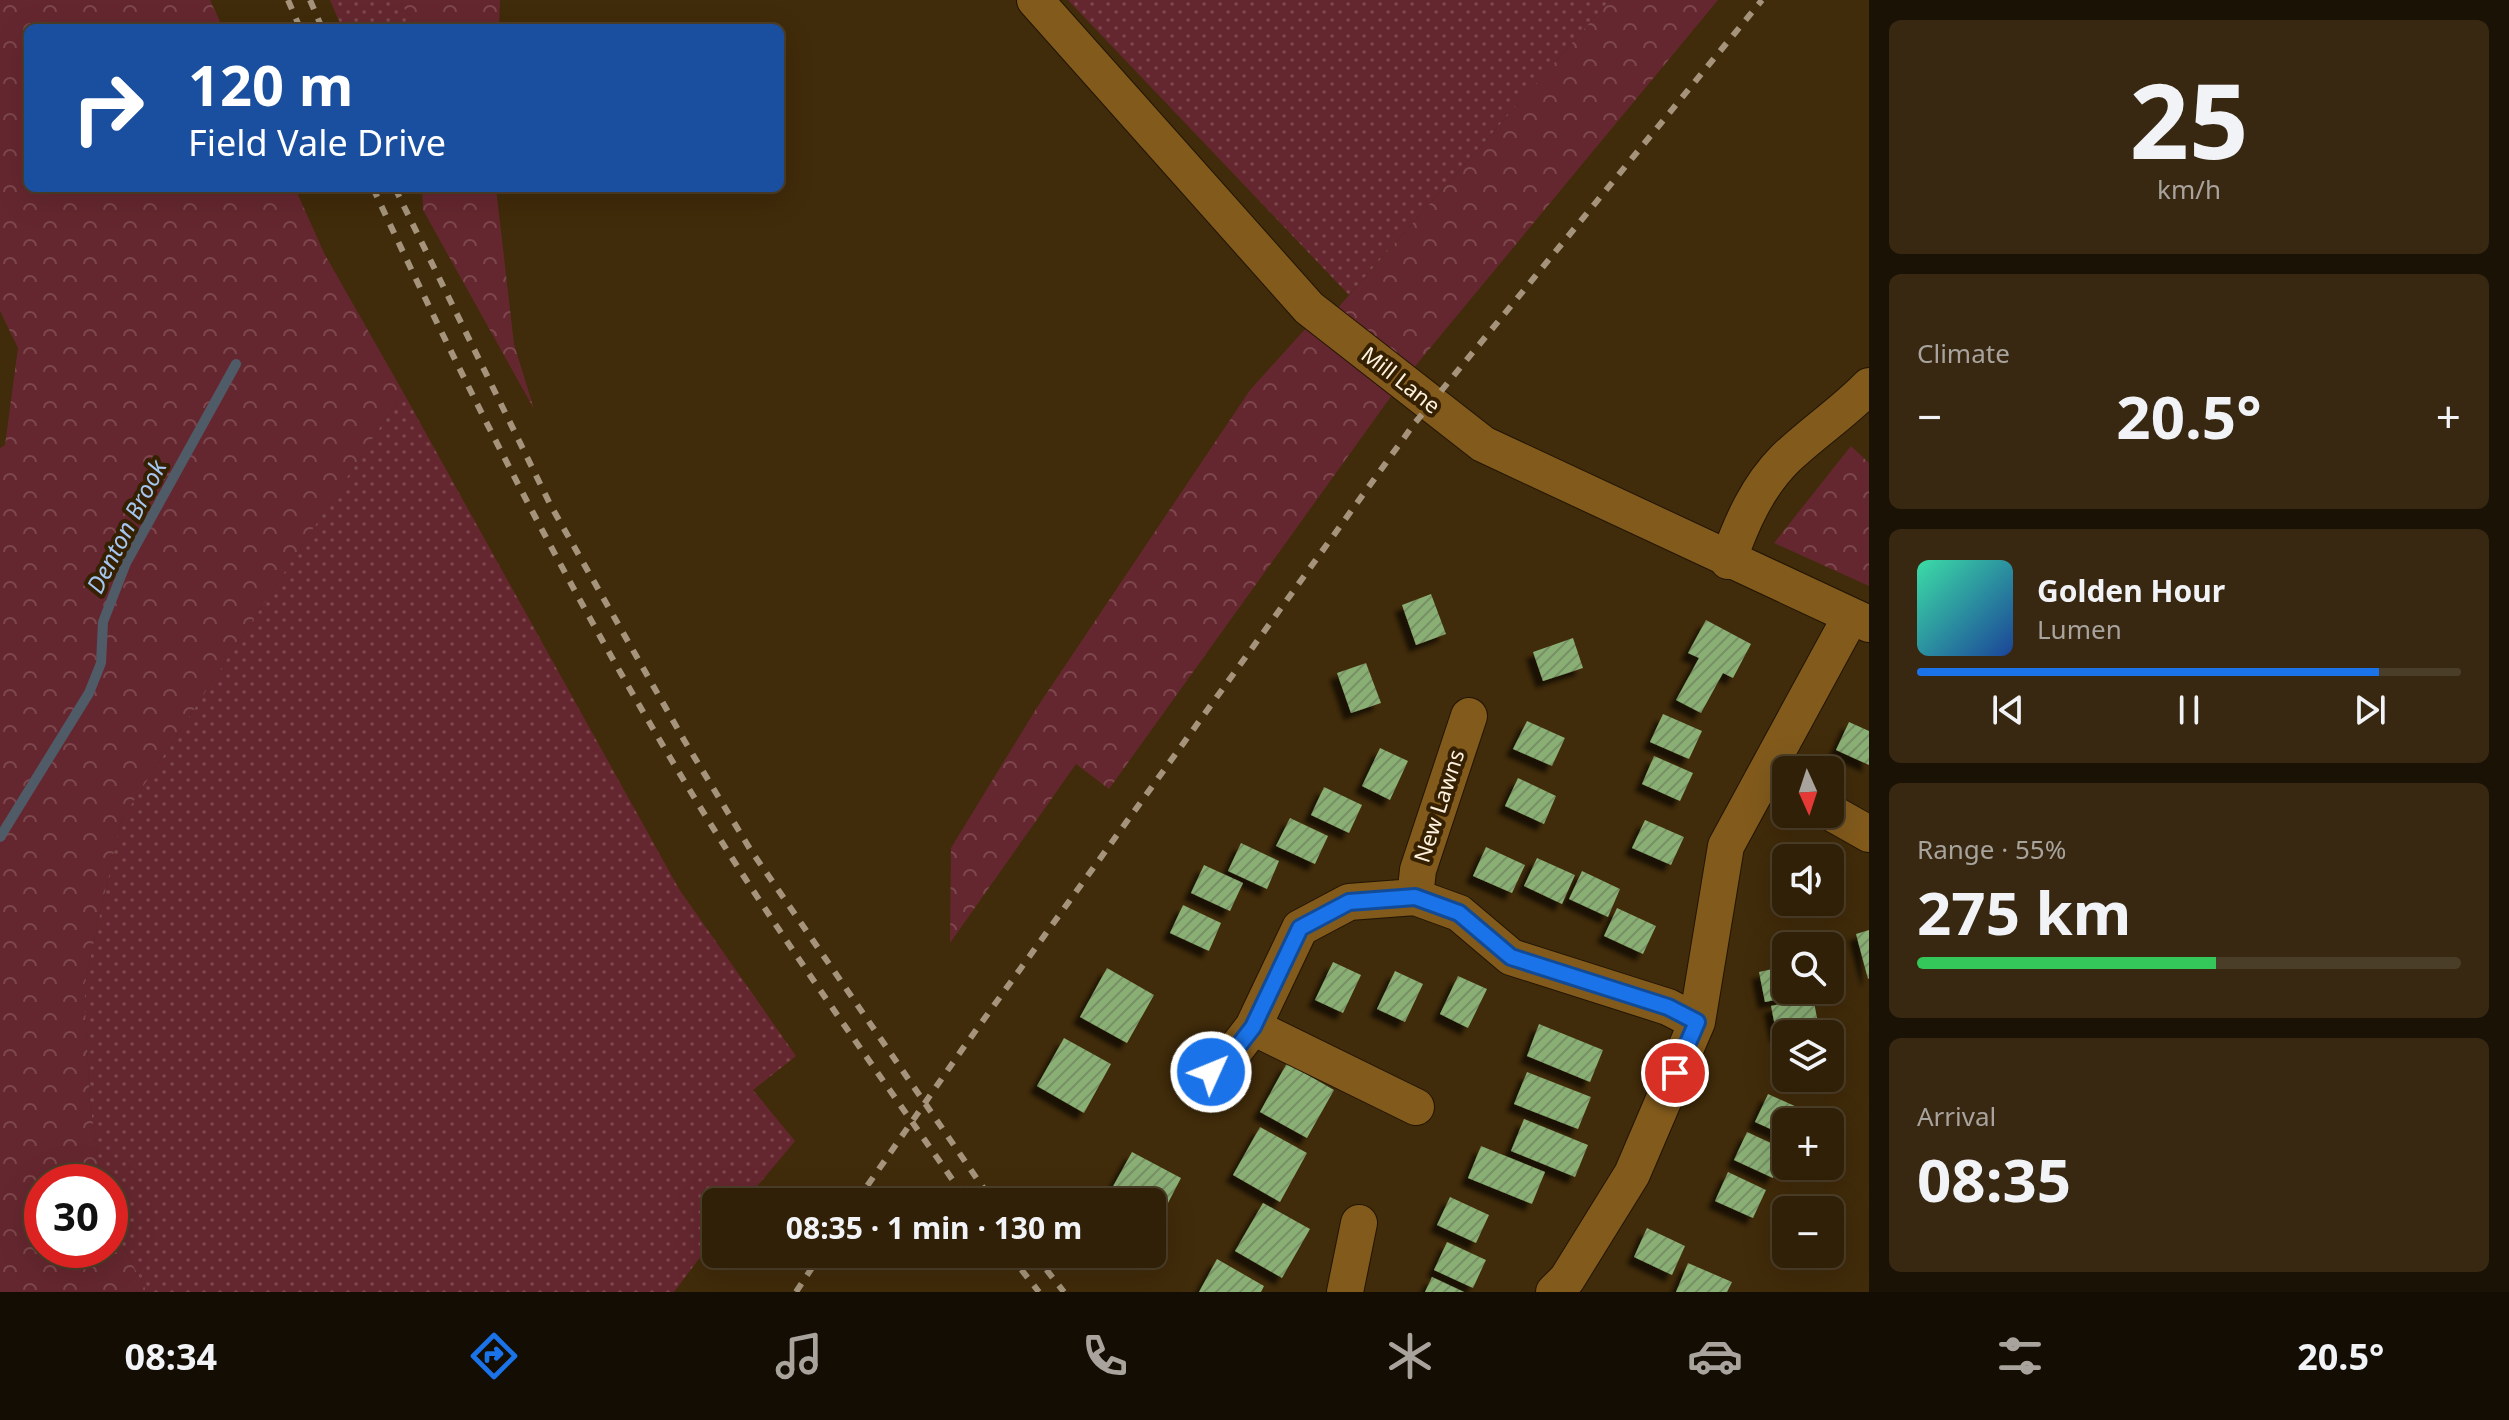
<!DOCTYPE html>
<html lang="en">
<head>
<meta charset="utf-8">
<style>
  body { margin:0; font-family:"Noto Sans",sans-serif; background:#382812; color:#f1f3f6; height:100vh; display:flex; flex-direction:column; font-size:30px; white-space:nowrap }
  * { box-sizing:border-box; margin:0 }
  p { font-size:26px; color:#a8a39c }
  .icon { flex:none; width:44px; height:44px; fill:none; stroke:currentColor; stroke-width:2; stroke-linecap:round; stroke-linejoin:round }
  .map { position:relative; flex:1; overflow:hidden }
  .drawer { display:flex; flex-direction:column; gap:20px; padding:20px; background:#1a1204; width:640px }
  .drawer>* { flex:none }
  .banner { position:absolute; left:24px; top:24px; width:760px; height:168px; border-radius:12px; box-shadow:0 8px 32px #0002,0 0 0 2px #4b3e29; background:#1a4fa0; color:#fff; overflow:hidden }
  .needle { width:52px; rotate:177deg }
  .tools { position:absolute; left:1772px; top:756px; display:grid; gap:16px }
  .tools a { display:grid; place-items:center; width:72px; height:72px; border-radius:12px; background:#302008; box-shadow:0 8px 32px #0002,0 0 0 2px #4b3e29; font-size:40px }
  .speed { position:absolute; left:24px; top:1164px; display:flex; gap:16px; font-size:40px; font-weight:700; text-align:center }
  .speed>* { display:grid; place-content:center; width:104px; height:104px; border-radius:50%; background:#302008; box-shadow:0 8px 32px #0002,0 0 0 2px #4b3e29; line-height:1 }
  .speed .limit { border:12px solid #d22; background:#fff; color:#111 }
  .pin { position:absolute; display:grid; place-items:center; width:68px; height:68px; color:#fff; margin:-34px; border:4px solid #fff; border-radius:50%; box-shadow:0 2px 8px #0007 }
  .me { position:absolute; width:88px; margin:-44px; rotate:46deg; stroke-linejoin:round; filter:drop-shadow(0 0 6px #0008) }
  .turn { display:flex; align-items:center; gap:28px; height:168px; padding:0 32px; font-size:36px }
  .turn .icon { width:104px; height:104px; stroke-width:2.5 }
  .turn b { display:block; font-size:56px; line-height:68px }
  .big { font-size:60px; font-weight:700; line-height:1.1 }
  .drawer .widget { flex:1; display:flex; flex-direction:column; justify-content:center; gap:12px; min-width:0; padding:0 28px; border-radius:12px; background:#382812 }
  .drawer .dial { align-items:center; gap:0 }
  .dial b { font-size:104px; line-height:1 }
  .song { display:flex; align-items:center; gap:24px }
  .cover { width:96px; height:96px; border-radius:12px; background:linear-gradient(135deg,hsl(160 70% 55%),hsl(220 70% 35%)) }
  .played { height:8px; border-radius:4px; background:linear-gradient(90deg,#1a73e8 85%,#4b3e29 85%) }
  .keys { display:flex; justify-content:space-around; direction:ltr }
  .heat { display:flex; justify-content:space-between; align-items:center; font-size:44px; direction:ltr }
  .charge { height:12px; border-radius:6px; background:linear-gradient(90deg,#34c759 55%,#4b3e29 0) }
  .trip { position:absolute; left:702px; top:1188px; width:464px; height:80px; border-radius:12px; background:#302008; box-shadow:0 8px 32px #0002,0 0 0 2px #4b3e29; font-weight:700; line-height:80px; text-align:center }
  .tabs { display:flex; height:128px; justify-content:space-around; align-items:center; background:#130d03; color:#a8a39c }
  .tabs .icon { width:56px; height:56px }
  .tabs .selected { color:#1a73e8 }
  .tabs b { font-size:36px; color:#f1f3f6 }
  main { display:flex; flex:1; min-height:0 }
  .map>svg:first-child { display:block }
  .grass { fill:url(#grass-dots) }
  .forest { fill:url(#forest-crowns) }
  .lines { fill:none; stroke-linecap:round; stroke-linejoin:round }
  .stream { stroke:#505b68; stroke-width:10 }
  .building { fill:url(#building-hatch); filter:url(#shadow) }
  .minor-casing { stroke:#211503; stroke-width:38 }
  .minor { stroke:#825a1c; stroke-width:36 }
  .rail { stroke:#a5947b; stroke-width:6; stroke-dasharray:10 10; stroke-linecap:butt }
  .route-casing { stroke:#114b97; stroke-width:20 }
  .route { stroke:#1a73e8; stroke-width:14 }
  .labels { text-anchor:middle; stroke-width:8; stroke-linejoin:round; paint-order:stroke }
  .street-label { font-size:22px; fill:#fef1df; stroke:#352101 }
  .water-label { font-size:24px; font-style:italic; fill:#a5c6f0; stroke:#352101 }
</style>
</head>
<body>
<main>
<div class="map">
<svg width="1869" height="1292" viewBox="0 0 1869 1292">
  <defs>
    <pattern id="grass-dots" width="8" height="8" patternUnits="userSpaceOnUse" patternTransform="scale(2)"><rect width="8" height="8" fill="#65272f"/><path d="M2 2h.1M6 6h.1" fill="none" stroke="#7c474d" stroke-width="1.8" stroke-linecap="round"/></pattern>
    <pattern id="forest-crowns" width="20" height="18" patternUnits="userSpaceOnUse" patternTransform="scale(2)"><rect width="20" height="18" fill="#65272f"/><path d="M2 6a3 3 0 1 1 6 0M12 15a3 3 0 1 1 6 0" fill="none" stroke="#7c474d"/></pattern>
    <pattern id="building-hatch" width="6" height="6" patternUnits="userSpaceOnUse" patternTransform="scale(2)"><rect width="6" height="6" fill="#8aaf74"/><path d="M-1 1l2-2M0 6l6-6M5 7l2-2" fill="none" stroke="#779065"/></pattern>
    <filter id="shadow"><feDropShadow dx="-7" dy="7" stdDeviation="2" flood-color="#0009"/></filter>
  </defs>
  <rect width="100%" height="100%" fill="#402b0a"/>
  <path class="grass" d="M330,0H399L417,28H342Z
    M1068,0H1610L1349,295Z
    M403,392L679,889L796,1056L753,1090L795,1141L744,1202H716V1236L674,1292H147L110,1221V1182H102L90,1104L84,986L121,820Z"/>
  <path class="forest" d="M0,0H210L223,28H28V188H295L324,253L403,392L121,820L84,986L90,1104L102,1182H42V1250H110V1221L147,1292H0V448L5,445L18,348L0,311Z
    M399,0H500L499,28H417Z
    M1610,0H1718L1412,370L1336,310Z
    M422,188H496L514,344L534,409L423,210Z
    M1308,326L1392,395L1109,789L1076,764L950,943L951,848L1036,709L1250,390Z
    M1851,446L1869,463V586L1774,543Z"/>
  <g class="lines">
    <path class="stream" d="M0,837L89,693L101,663L103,622L126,563L236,364"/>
  </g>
  <path class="building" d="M1431,594L1446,634L1416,645L1402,605Z
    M1706,620L1751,644L1733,678L1723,673L1701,713L1676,700L1699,658L1688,653Z
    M1573,638L1583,668L1543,681L1533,652Z
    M1366,663L1381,703L1351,713L1337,673Z
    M1663,714L1702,731L1689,759L1650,742Z
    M1527,721L1565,738L1552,766L1513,749Z
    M1849,722L1869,731V765L1836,750Z
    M1380,748L1408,761L1390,800L1362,786Z
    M1654,756L1693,773L1680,801L1642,784Z
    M1518,778L1556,796L1544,824L1505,806Z
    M1324,787L1362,805L1349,833L1311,815Z
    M1290,818L1328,836L1315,864L1276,846Z
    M1645,820L1684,837L1671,865L1632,848Z
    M1241,843L1279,861L1267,889L1228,871Z
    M1486,847L1525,865L1512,893L1473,876Z
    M1537,858L1575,875L1562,904L1524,886Z
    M1204,865L1243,883L1230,911L1191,893Z
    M1582,871L1620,889L1608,917L1569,899Z
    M1183,905L1221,923L1209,951L1170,933Z
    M1617,908L1656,926L1643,954L1604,936Z
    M1869,930V978L1868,979L1856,934Z
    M1333,962L1361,975L1343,1013L1315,1000Z
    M1786,966V990H1806L1807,994L1765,1002L1759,972Z
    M1107,968L1154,995L1127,1043L1080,1017Z
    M1395,971L1423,984L1405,1022L1377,1009Z
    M1458,976L1487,989L1468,1028L1440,1014Z
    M1813,997L1819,1028L1777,1036L1771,1006Z
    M1539,1024L1603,1050L1590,1082L1527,1056Z
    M1064,1038L1111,1064L1084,1113L1037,1086Z
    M1287,1063L1334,1090L1307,1138L1260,1112Z
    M1527,1072L1591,1097L1578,1129L1514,1104Z
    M1768,1094L1806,1111L1801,1122H1786V1136L1755,1122Z
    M1524,1119L1588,1145L1575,1177L1511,1151Z
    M1260,1127L1307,1153L1280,1202L1233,1175Z
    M1747,1132L1786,1150L1773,1178L1734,1160Z
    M1481,1146L1545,1172L1532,1204L1468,1178Z
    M1132,1152L1181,1178L1156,1226L1152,1224V1202L1106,1199Z
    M1728,1172L1766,1190L1753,1218L1715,1201Z
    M1450,1197L1489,1215L1476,1243L1437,1225Z
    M1263,1203L1310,1229L1282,1278L1235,1251Z
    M1647,1228L1685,1246L1672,1275L1634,1257Z
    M1447,1242L1486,1260L1473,1288L1434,1270Z
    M1217,1259L1264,1286L1261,1292H1199Z
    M1688,1263L1732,1282L1727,1292H1676Z
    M1432,1277L1464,1292H1425Z"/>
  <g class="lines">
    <defs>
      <path id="minor" d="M1035,0L1309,308L1483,444L1869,624
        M1728,561C1741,524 1757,487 1785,459C1812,433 1843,413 1869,386
        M1830,812L1869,834
        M1415,897L1418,870L1469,716
        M1253,1027L1416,1107
        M1193,1085L1229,1058L1253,1027L1300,928L1349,902L1415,897L1459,913L1511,957L1668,1007L1697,1022
        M1345,1292L1359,1223
        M1554,1292L1567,1279L1632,1174L1697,1022L1726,846L1851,616"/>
    </defs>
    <use href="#minor" class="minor-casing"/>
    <use href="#minor" class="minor"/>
    <path class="rail" d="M288,0L300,28
      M310,0L322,28
      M373,188C480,418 596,644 732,858C807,975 889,1088 968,1202
      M395,188L551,506L684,740L750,849L993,1202
      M856,1202L961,1051L1414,424L1762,0
      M1009,1254L1039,1292
      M1034,1254L1064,1292
      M796,1292L821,1254"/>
  </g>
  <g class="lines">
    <defs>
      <path id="route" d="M1211,1072L1229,1058L1253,1027L1300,928L1349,902L1415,897L1459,913L1511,957L1668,1007L1697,1022L1675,1073"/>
    </defs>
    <use href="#route" class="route-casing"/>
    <use href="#route" class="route"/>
  </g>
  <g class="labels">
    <g class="street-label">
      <text transform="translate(1401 380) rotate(38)" y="8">Mill Lane</text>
      <text transform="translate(1439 806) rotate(-72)" y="8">New Lawns</text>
    </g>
    <g class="water-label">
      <text transform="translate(127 527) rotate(-63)" y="8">Denton Brook</text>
    </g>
  </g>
</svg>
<div class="tools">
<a><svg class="needle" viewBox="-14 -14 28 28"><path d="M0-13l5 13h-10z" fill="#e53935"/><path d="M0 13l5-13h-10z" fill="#a8a39c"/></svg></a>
<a><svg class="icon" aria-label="sound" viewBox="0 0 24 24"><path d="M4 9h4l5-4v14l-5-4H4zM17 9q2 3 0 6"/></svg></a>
<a><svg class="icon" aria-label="search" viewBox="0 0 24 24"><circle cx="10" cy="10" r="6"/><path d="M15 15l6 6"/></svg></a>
<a><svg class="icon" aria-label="layers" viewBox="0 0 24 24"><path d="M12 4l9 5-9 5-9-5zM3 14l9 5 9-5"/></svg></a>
<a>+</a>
<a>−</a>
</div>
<div class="speed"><div class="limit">30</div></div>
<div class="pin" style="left:1675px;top:1073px;background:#d93025"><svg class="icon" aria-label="arrive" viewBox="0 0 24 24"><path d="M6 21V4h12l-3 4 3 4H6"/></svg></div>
<svg class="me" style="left:1211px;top:1072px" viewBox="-20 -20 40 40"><circle r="17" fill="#1a73e8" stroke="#fff" stroke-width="3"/><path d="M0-11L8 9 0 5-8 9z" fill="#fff"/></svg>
<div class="trip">08:35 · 1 min · 130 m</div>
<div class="banner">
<div class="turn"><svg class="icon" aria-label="right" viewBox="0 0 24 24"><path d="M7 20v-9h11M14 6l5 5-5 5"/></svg><div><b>120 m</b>Field Vale Drive</div></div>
</div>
</div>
<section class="drawer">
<div class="widget dial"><b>25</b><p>km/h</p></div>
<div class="widget"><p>Climate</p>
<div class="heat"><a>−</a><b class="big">20.5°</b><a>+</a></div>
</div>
<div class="widget">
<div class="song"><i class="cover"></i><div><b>Golden Hour</b><p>Lumen</p></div></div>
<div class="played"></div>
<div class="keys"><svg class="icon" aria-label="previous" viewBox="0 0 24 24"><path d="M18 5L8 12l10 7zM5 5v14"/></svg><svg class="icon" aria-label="pause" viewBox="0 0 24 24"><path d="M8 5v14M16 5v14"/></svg><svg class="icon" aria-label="next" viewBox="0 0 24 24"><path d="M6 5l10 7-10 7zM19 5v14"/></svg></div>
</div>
<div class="widget"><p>Range · 55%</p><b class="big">275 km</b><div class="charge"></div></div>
<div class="widget"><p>Arrival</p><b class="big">08:35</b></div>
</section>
</main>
<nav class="tabs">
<b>08:34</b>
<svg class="icon selected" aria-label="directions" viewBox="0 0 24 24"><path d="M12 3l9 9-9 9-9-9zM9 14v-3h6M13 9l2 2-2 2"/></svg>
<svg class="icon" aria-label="music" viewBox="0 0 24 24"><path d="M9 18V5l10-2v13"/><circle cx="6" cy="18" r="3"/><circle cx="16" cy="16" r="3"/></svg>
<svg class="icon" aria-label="phone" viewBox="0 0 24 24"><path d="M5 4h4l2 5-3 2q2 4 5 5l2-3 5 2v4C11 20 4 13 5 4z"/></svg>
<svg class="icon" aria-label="climate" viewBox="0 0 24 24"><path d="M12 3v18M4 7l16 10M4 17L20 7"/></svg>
<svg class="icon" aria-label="car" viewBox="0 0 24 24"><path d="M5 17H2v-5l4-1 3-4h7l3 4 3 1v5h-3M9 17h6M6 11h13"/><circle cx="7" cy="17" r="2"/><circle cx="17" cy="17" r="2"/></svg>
<svg class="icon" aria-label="filters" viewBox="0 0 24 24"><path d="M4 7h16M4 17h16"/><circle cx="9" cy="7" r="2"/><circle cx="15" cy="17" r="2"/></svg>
<b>20.5°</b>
</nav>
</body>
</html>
